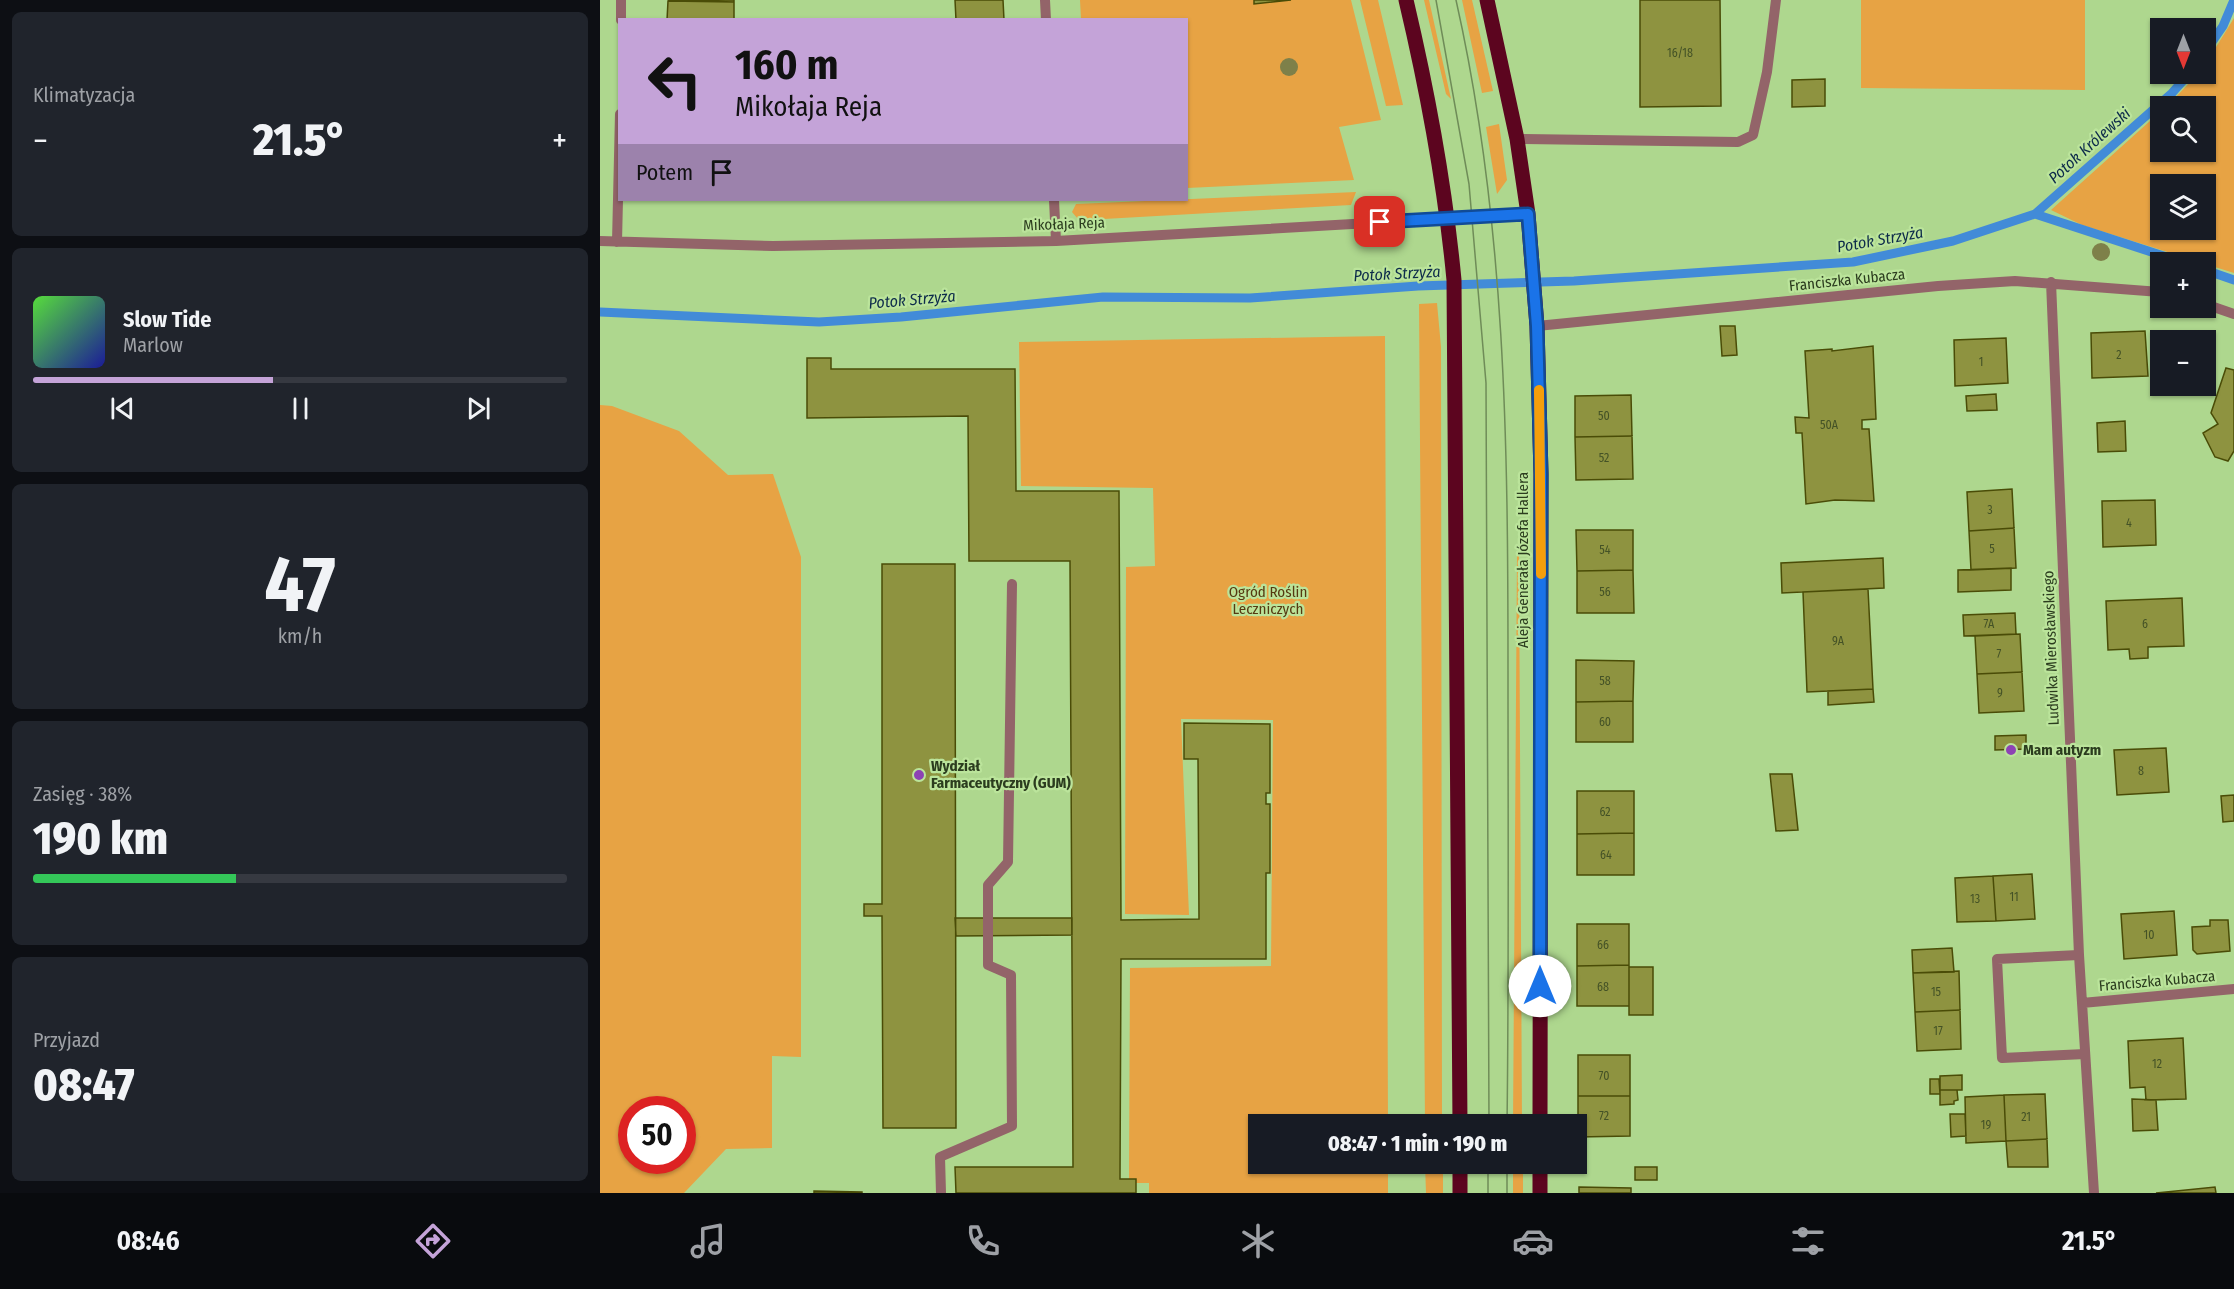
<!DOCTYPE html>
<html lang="pl">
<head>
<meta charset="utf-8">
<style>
  body { margin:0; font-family:"Fira Sans Condensed",sans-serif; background:#20242c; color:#f1f3f6; height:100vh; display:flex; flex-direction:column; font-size:22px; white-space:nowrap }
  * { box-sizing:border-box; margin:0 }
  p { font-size:20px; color:#9ea1a6 }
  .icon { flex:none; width:33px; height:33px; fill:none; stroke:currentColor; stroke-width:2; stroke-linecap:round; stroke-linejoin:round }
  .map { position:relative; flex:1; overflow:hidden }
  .panel { display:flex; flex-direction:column; gap:12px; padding:12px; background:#0d0f14; width:600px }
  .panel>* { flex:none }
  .banner { position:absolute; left:18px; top:18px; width:570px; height:183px; border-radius:0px; box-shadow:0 2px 4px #0004; background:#c4a3d8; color:#111; overflow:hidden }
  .needle { width:39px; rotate:180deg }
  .tools { position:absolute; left:1550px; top:18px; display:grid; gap:12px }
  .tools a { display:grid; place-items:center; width:66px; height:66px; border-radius:0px; background:#171b24; box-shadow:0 2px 4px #0004; font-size:30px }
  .speed { position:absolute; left:18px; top:1096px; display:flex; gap:12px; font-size:30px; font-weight:700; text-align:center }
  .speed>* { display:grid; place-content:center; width:78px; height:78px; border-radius:50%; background:#171b24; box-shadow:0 2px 4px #0004; line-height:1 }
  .speed .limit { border:9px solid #d22; background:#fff; color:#111 }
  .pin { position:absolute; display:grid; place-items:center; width:51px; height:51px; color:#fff; margin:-26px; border-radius:12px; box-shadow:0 3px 9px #0006 }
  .me { position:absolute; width:66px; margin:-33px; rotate:0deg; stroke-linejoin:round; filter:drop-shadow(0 0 4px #0008) }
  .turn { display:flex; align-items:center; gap:21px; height:126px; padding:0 18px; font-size:27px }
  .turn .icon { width:78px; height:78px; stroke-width:2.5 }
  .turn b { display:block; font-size:42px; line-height:51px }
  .then { display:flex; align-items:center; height:57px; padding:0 18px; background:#0003; gap:12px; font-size:22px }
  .big { font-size:45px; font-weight:800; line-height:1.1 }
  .panel .widget { flex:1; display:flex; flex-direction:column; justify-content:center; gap:9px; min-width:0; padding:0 21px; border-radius:9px; background:#20242c }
  .panel .dial { align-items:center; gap:0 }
  .dial b { font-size:78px; line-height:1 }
  .song { display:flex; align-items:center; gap:18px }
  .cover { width:72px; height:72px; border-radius:9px; background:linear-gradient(135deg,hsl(110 70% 55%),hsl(240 70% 35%)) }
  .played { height:6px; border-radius:3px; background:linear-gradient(90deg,#c4a3d8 45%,#363941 45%) }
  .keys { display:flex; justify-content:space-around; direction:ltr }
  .heat { display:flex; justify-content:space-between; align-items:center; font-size:33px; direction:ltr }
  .charge { height:9px; border-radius:4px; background:linear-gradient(90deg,#34c759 38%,#363941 0) }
  .trip { position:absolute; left:648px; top:1114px; width:339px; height:60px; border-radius:0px; background:#171b24; box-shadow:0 2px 4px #0004; font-weight:800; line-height:60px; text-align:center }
  .tab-bar { display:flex; height:96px; justify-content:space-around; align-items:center; background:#090b0e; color:#9ea1a6 }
  .tab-bar .icon { width:42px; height:42px }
  .tab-bar .selected { color:#c4a3d8 }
  .tab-bar b { font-size:27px; color:#f1f3f6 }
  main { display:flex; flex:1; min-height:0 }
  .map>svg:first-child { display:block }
  .green { fill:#e7a344; fill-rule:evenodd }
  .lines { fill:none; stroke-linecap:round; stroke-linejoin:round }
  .stream { stroke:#428bd8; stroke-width:9 }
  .building { fill:#8e9340; stroke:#4a4c07; stroke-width:1.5 }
  .minor { stroke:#936469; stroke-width:10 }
  .major { stroke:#5c051f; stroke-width:15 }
  .tram { stroke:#6f8c58; stroke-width:1.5 }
  .tree { fill:#7e8049 }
  .route-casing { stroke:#114b97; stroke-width:15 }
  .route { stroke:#1a73e8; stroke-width:10 }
  .slow { stroke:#f59e0b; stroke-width:10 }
  .poi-dot { fill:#8d42b4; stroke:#bbe49b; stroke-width:2 }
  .labels { text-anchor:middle; stroke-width:4.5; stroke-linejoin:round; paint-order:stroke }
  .number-label { font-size:12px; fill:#445226 }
  .street-label { font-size:15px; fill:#2b3c1e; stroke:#bbe49b }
  .park-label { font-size:15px; fill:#563911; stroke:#bbe49b }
  .poi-label { font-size:15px; font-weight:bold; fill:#2b3c1e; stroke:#bbe49b; text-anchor:start }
  .water-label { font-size:16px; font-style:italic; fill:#0d2b4a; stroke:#bbe49b }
</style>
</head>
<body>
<main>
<section class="panel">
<div class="widget"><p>Klimatyzacja</p>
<div class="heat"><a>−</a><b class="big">21.5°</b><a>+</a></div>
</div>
<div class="widget">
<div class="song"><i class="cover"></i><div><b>Slow Tide</b><p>Marlow</p></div></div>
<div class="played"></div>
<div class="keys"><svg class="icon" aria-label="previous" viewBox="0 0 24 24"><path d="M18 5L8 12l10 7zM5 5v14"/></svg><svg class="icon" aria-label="pause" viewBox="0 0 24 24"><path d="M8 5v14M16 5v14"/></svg><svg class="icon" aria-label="next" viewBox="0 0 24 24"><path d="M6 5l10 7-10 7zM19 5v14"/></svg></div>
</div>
<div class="widget dial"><b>47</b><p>km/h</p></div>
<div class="widget"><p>Zasięg · 38%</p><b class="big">190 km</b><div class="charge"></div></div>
<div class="widget"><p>Przyjazd</p><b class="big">08:47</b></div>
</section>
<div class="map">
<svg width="1634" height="1193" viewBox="0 0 1634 1193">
  <rect width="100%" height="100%" fill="#aed78e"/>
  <path class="green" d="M480,0H751L781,120L739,127L754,180L587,188L586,20L481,19Z
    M760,0H778L803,105L786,106Z
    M824,0H829L851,99L846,94Z
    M862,0H872L893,91L882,93Z
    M1261,0H1485V90L1261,88Z
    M1634,18V273L1482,225L1451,210L1560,112V152H1605V106H1567L1598,74H1605V65ZM1560,184H1605V230H1560Z
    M899,124L907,180L897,194L886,127Z
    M756,192L751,205L486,220L478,219L472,212L476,204Z
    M837,303L841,347L842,1125H825L819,304Z
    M785,336L788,1125H658V1164H788V1193H549V1183H529L530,968L671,966L673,720L581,719L589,915L525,914L526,567L555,566L553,488L421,486L419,342Z
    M0,405L12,406L79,431L128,475L173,474L201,557V1057L172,1056V1148L126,1149L84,1193H0ZM32,1110H82V1161H32Z
    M917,555H919L922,1125H913Z
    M825,1164H843V1193H826Z
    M913,1164H923V1193H913Z"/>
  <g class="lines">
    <path class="stream" d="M1605,52L1623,26L1634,0
      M1435,214L1572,93L1589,74
      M1605,270L1634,280
      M0,312L219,322L301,317L503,297L650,298L818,286L974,281L1253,262L1353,241L1435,214L1582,262"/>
  </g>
  <path class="building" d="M68,0H134V2Z
    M355,0H403L404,20H356Z
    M654,0H691L654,4Z
    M1040,0H1120L1121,106L1040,107Z
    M68,1L134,2V20H67Z
    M1225,79V106L1192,107V80Z
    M1120,326H1135L1137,355L1122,356Z
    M1545,331L1548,376L1492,378L1491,333Z
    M1406,338L1408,383L1355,386L1354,340Z
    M1273,346L1276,419L1262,420V429H1269L1274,501L1235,500L1206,504L1202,433H1196L1195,417L1209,418L1205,351L1232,349V351Z
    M207,358H231V369H415L416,491H519L521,920L599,919L598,759H584V723L670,724V793H666V804H670V873H666V959H521L520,1179H536V1193H356L355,1167H473L470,561H369L368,416L207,418Z
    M1626,368L1634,370V451L1628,461L1615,457L1603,433L1618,424L1611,413Z
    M1396,394L1397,410L1367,411L1366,396Z
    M1031,395L1032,436L975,437V396Z
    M1525,421L1526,451L1498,452L1497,423Z
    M1032,436L1033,479L976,480L975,437Z
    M1412,489L1414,528L1369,531L1367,492Z
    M1555,500L1556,545L1503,547L1502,501Z
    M1414,528L1416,568L1371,570L1369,531Z
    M976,530H1033V570L977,571Z
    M1283,558L1284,588L1182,593L1181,563Z
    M282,564H355L356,1128H283L282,916H264V904H282Z
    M1411,568V590L1358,592V570Z
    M1033,570L1034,613H977V571Z
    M1268,589L1273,689L1207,692L1203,592Z
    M1582,598L1584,646L1548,647V658L1530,659L1529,649L1508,650L1506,601Z
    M1415,613L1416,634L1364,636L1363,615Z
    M1420,634L1422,672L1377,674L1375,636Z
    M976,660L1034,661L1033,701L976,702Z
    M1422,672L1424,711L1379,713L1377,674Z
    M1273,689L1274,702L1228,705V691Z
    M1033,701V742H976V702Z
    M1426,735V749L1395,750V736Z
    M1566,748L1569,792L1517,795L1514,750Z
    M1170,774H1192L1198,830L1176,831Z
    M977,791H1034V833L977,834Z
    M1634,795V821L1623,822L1621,796Z
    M1034,833V875H977V834Z
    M1432,874L1435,919L1396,921L1393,876Z
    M1393,876L1396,921L1357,922L1355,878Z
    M1574,911L1577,955L1524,959L1521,914Z
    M355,918H472V935L356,936Z
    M1610,920H1628L1630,951L1597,954L1593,950L1592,927L1610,926Z
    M977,924H1029V965L977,966Z
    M1352,948L1354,972L1313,973L1312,950Z
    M1029,965V1006H977V966Z
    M1029,967H1053V1015H1029Z
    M1359,971L1360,1010L1315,1012L1313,973Z
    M1360,1010L1361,1049L1317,1051L1315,1012Z
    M1583,1038L1586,1099L1546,1100L1545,1087L1530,1088L1528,1041Z
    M978,1055H1030V1096H978Z
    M1362,1075V1090H1340V1076Z
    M1330,1079H1339L1340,1094H1330Z
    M1340,1090H1357L1358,1100L1354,1101V1104L1340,1105Z
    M1445,1094L1447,1139L1406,1141L1404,1095Z
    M1404,1095L1406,1141L1366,1143L1365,1097Z
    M978,1096H1030V1136L978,1137Z
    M1532,1099L1556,1100L1558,1130L1533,1131Z
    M1350,1114H1365L1366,1136L1351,1137Z
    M1447,1139L1448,1167H1408L1406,1141Z
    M1035,1167H1057V1180H1035Z
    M979,1187L1031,1188V1193H979Z
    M1615,1187L1616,1193H1556L1586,1190Z
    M214,1191L262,1192V1193H214Z"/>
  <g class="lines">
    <path class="minor" d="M445,0L446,20
      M21,20V0
      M917,139L1138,142L1153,135L1167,72L1176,0
      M454,200L456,241
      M0,241L173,246L456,241L928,214
      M17,242L20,114
      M1451,282L1479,955L1494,1193
      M1605,304L1634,314
      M937,326L1338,286L1415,281L1560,292
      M1479,955L1397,959L1402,1058L1485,1054
      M1482,1003L1634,989
      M341,1193L340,1157L412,1126L411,975L388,965V885L408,862L412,584"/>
    <path class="major" d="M806,0C828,93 845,185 854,280L860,1125
      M887,0L917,139L928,214L937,326L941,474L940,1125
      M860,1164V1193
      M940,1193V1164"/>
    <path class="tram" d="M836,0L869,184L886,383L889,1125
      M856,0C906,222 908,445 908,671C908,823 909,974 907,1125
      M888,1193V1164
      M907,1193V1164"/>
  </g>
  <g class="tree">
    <circle cx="689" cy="67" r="9"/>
    <circle cx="1501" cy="252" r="9"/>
  </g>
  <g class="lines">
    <defs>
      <path id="route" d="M780,222L928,214L937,326L941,474L940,986"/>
    </defs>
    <use href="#route" class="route-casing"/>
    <use href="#route" class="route"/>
    <path class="slow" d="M939,390L941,574"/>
  </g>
  <g class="poi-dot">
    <circle cx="1411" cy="750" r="6"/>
    <circle cx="319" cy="775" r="6"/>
  </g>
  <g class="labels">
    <g class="number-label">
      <text x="1080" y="57">16/18</text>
      <text x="1519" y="359">2</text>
      <text x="1381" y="366">1</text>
      <text x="1004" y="420">50</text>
      <text x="1229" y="429">50A</text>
      <text x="1004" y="462">52</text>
      <text x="1390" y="514">3</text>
      <text x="1529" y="527">4</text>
      <text x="1392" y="553">5</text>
      <text x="1005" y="554">54</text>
      <text x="1005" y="596">56</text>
      <text x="1389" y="628">7A</text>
      <text x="1545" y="628">6</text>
      <text x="1238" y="645">9A</text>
      <text x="1399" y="658">7</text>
      <text x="1005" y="685">58</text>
      <text x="1400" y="697">9</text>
      <text x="1005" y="726">60</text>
      <text x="1541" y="775">8</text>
      <text x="1005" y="816">62</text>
      <text x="1006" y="859">64</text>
      <text x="1414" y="901">11</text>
      <text x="1375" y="903">13</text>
      <text x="1549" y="939">10</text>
      <text x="1003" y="949">66</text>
      <text x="1003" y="991">68</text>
      <text x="1336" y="996">15</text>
      <text x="1338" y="1035">17</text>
      <text x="1557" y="1068">12</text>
      <text x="1004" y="1080">70</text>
      <text x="1004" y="1120">72</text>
      <text x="1426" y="1121">21</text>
      <text x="1386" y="1129">19</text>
    </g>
    <g class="street-label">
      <text transform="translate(464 224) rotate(-2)" y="5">Mikołaja Reja</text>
      <text transform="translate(1247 280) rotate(-6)" y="5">Franciszka Kubacza</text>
      <text transform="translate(923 560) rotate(-90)" y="5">Aleja Generała Józefa Hallera</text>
      <text transform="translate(1451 648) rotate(-92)" y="5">Ludwika Mierosławskiego</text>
      <text transform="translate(1557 981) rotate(-5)" y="5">Franciszka Kubacza</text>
    </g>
    <g class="park-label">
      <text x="668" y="597">Ogród Roślin<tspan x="668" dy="17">Leczniczych</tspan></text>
    </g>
    <g class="poi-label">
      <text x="1423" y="755">Mam autyzm</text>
      <text x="331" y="771">Wydział<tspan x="331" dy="17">Farmaceutyczny (GUM)</tspan></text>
    </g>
    <g class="water-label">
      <text transform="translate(1489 145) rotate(-42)" y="6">Potok Królewski</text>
      <text transform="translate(1280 239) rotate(-10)" y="6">Potok Strzyża</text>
      <text transform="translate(797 273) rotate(-3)" y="6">Potok Strzyża</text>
      <text transform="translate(312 299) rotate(-5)" y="6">Potok Strzyża</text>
    </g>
  </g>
</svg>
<div class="tools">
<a><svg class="needle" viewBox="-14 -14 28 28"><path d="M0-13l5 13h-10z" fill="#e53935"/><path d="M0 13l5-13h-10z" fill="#9ea1a6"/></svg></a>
<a><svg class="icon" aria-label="search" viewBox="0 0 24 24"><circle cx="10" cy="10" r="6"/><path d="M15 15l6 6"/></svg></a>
<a><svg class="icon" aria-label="layers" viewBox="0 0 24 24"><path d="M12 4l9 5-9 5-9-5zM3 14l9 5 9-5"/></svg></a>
<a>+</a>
<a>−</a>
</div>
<div class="speed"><div class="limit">50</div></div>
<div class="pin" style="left:780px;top:222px;background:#d93025"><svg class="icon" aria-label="arrive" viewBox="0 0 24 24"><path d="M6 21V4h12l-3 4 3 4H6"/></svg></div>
<svg class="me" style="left:940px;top:986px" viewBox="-20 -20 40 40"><circle r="19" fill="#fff"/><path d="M0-13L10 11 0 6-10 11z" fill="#1a73e8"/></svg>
<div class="trip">08:47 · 1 min · 190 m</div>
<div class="banner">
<div class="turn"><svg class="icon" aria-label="left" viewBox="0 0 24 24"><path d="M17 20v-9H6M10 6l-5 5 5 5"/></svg><div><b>160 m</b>Mikołaja Reja</div></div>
<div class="then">Potem<svg class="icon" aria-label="arrive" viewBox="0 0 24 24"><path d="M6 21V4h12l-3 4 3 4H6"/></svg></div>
</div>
</div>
</main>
<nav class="tab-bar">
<b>08:46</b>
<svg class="icon selected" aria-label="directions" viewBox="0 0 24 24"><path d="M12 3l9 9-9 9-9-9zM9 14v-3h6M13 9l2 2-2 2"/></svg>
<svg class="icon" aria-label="music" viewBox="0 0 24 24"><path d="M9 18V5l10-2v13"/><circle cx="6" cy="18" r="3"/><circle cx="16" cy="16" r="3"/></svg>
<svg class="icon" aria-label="phone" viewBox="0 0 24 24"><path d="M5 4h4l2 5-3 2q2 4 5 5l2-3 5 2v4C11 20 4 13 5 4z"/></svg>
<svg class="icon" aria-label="climate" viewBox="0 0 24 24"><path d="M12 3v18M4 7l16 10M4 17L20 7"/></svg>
<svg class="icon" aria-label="car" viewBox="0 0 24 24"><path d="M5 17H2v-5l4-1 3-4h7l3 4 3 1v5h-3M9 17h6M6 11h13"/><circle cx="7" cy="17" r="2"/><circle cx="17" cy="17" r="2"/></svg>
<svg class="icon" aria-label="filters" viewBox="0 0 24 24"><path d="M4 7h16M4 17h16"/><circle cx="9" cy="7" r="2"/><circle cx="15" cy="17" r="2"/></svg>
<b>21.5°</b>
</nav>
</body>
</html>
